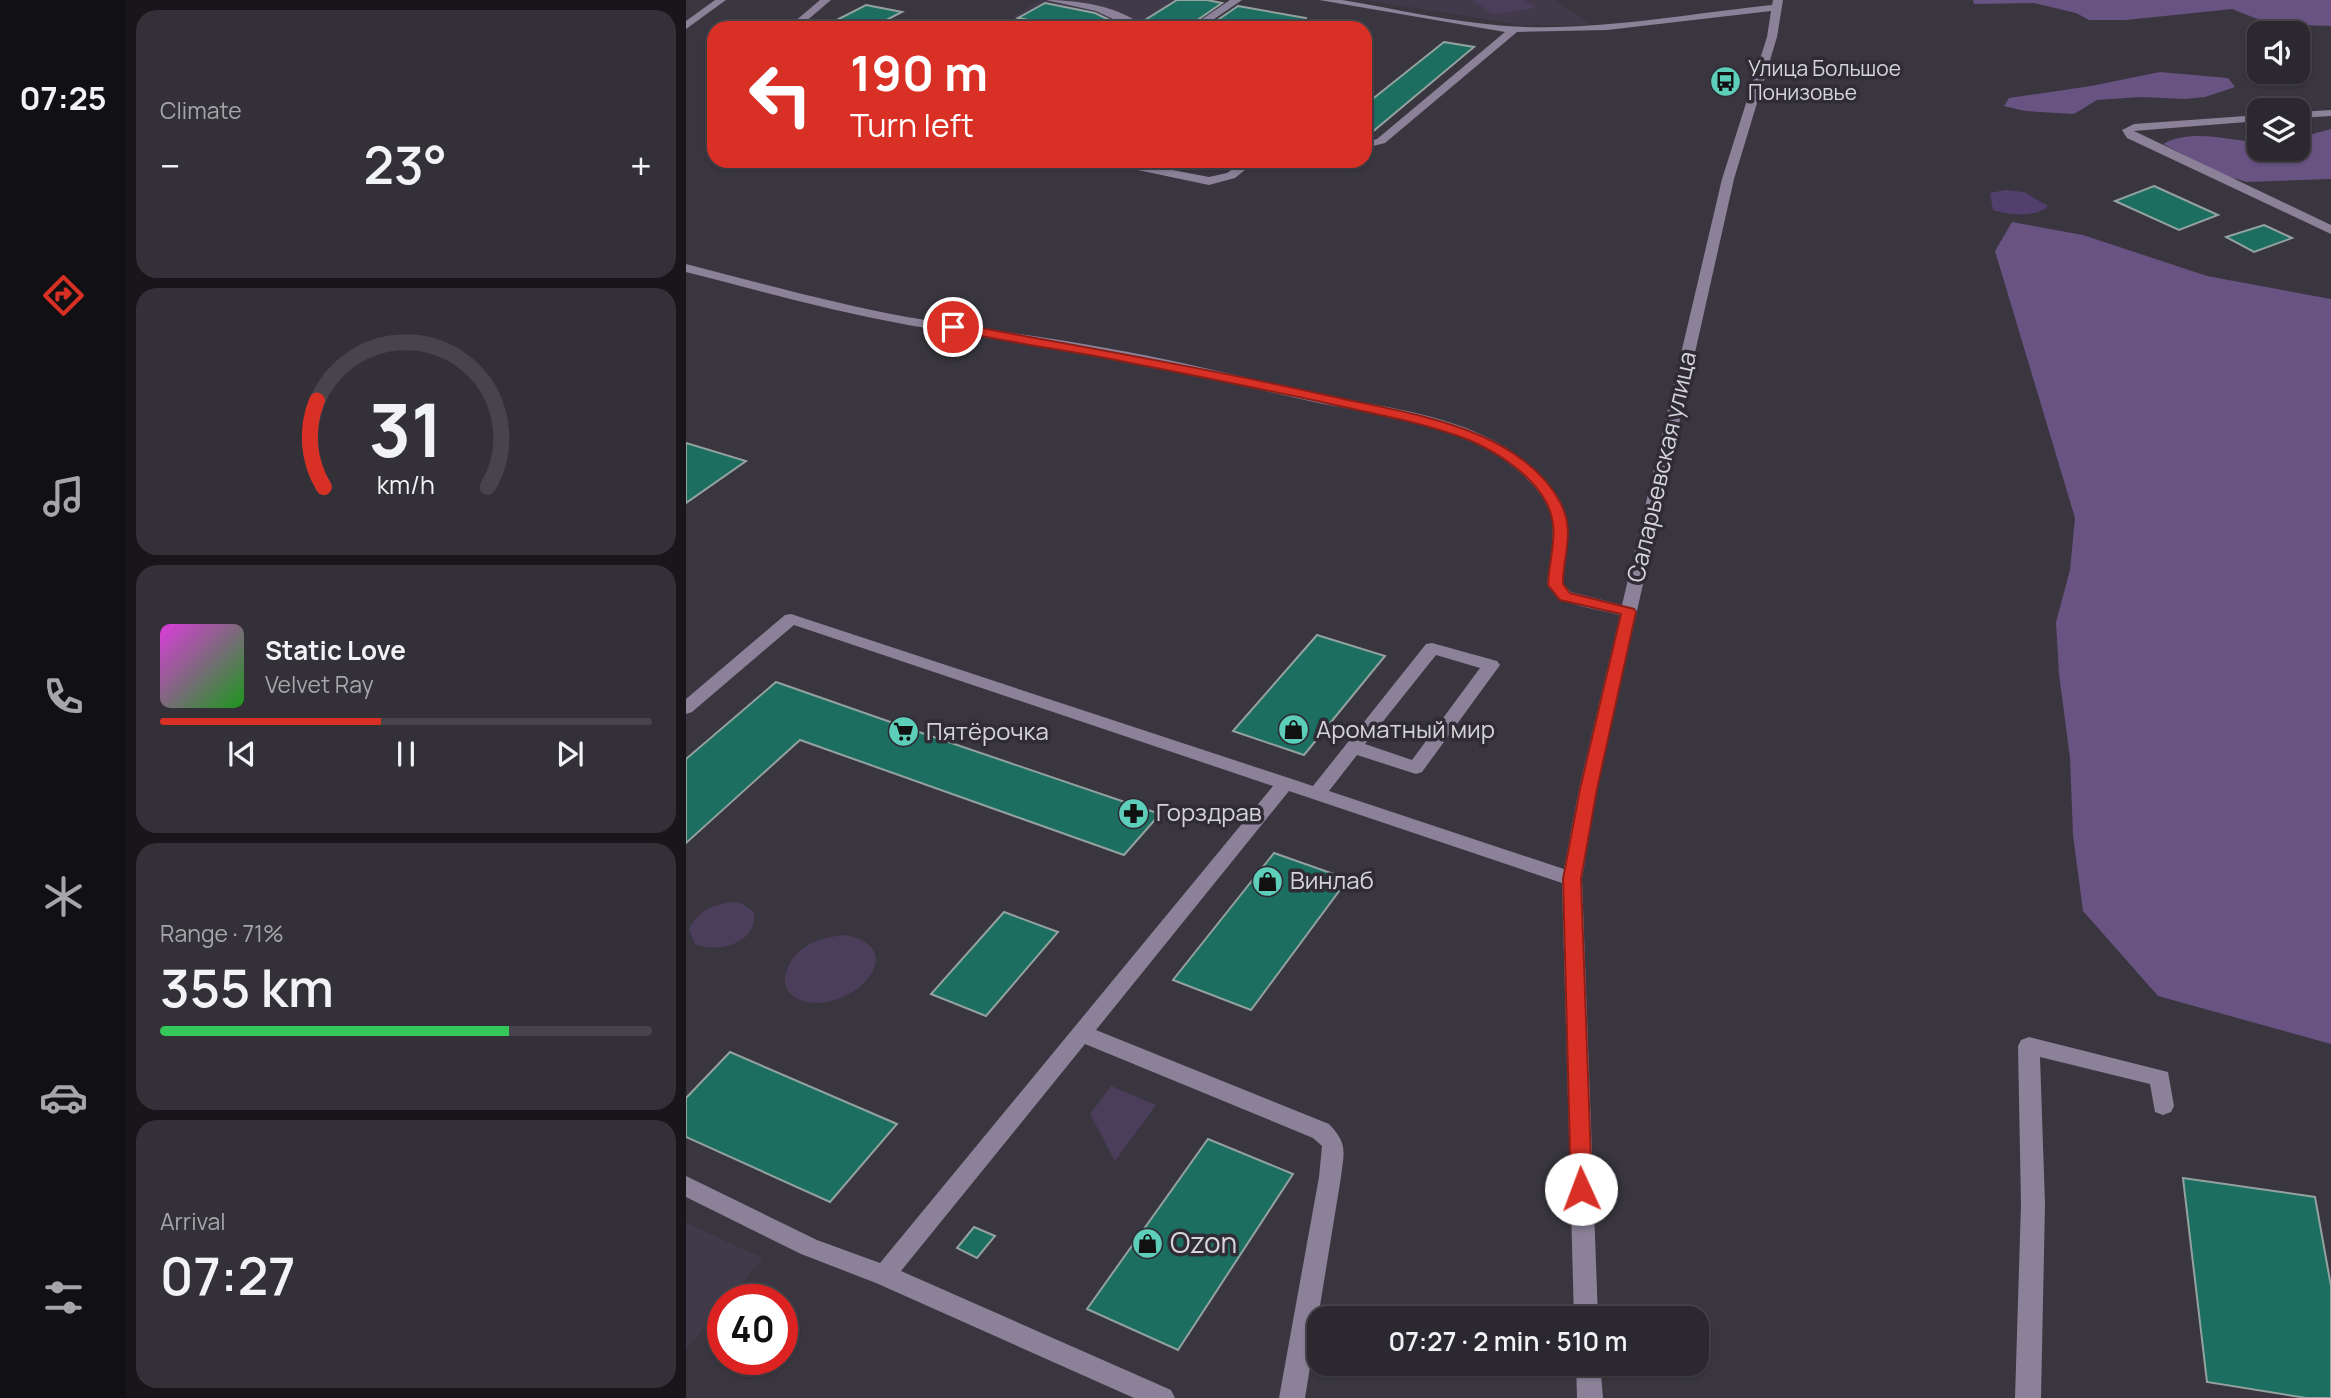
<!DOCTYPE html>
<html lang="en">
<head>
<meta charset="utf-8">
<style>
  body { margin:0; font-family:Manrope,sans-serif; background:#333037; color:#f1f3f6; height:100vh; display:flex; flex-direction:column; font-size:26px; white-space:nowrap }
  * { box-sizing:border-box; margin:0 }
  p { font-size:23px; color:#a6a6aa }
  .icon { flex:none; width:38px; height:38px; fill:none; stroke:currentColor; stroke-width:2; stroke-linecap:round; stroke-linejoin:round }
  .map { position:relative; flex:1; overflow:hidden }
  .details { display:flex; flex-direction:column; gap:10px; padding:10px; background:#18161a; width:560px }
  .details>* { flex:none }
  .banner { position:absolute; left:21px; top:21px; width:665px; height:147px; border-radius:21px; box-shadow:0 2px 5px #0004,0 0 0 2px #47444b; background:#d93025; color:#fff; overflow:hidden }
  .tools { position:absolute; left:1561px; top:21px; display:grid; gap:14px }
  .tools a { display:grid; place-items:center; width:63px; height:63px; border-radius:14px; background:#2b282f; box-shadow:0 2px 5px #0004,0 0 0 2px #47444b; font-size:35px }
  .speed { position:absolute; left:21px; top:1284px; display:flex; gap:14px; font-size:35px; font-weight:700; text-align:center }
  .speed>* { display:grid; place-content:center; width:91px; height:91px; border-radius:50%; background:#2b282f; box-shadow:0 2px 5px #0004,0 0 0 2px #47444b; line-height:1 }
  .speed .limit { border:10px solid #d22; background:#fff; color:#111 }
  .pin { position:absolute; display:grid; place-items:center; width:60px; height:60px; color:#fff; margin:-30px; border:4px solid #fff; border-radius:50%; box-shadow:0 2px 7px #0007 }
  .me { position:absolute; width:77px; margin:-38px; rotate:358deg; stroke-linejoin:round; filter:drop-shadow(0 0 5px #0008) }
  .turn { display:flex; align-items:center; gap:24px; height:147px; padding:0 28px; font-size:32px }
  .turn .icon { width:91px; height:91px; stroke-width:2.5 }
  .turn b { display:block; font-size:49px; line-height:60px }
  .big { font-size:52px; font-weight:600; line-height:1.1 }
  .details .card { flex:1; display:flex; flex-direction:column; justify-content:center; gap:10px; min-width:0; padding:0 24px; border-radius:21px; background:#333037 }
  .details .dial { align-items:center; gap:0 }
  .dial svg { height:182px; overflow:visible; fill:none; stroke:#47444b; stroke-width:7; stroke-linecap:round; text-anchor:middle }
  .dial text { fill:#f1f3f6; stroke:none }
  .song { display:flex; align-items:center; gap:21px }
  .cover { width:84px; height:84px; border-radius:10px; background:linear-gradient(135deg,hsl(300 70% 55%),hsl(120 70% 35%)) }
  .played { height:7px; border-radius:4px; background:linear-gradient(90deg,#d93025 45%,#47444b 45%) }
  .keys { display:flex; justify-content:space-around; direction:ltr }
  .heat { display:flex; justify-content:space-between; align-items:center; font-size:38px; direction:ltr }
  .charge { height:10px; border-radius:5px; background:linear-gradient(90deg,#34c759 71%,#47444b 0) }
  .trip { position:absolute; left:621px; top:1306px; width:402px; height:70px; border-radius:21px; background:#2b282f; box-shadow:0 2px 5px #0004,0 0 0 2px #47444b; font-weight:600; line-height:70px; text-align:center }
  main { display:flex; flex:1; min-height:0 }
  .tabs { display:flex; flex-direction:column; width:126px; justify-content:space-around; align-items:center; background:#111013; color:#a6a6aa }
  .tabs .icon { width:49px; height:49px }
  .tabs .on { color:#d93025 }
  .tabs b { font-size:32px; color:#f1f3f6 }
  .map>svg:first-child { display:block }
  .built { fill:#413a4a }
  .green { fill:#4a3e5a }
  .forest { fill:#685383 }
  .water { fill:#533f6d }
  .building { fill:#1c6e61; stroke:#93a29f; stroke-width:2 }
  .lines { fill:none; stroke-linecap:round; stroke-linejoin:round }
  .minor { fill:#8b8198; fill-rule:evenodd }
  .route { fill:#d93025; stroke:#8d1f18; stroke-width:2 }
  .labels { text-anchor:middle; stroke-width:7; stroke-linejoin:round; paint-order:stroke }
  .far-poi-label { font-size:21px; fill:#d6d4da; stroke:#2f2c35; text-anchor:start }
  .street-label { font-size:24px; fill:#d6d4da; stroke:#2f2c35 }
  .poi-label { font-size:24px; fill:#d6d4da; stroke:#2f2c35; text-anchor:start }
  .near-poi-label { font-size:28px; fill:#d6d4da; stroke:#2f2c35; text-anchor:start }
</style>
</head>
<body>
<main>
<nav class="tabs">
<b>07:25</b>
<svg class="icon on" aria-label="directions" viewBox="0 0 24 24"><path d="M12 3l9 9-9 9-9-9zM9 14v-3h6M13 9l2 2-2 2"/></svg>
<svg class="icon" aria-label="music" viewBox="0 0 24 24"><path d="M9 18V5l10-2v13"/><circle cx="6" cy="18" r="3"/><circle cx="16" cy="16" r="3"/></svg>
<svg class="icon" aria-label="phone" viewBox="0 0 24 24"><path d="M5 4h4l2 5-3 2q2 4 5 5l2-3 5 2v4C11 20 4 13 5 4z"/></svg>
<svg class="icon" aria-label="climate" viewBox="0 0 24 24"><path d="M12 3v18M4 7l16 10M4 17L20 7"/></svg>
<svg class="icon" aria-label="car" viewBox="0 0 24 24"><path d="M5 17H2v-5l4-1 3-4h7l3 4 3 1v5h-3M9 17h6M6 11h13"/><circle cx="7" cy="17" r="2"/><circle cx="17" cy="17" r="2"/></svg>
<svg class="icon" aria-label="filters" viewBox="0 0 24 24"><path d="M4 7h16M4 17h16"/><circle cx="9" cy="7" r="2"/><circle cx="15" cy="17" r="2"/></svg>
</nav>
<section class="details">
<div class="card"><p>Climate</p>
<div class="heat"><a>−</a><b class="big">23°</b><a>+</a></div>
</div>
<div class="card dial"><svg viewBox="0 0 100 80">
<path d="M14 69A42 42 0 1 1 86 69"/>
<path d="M14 69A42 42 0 0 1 11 31" stroke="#d93025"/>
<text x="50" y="56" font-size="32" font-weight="700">31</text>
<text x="50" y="72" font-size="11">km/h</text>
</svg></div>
<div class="card">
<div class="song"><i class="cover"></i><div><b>Static Love</b><p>Velvet Ray</p></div></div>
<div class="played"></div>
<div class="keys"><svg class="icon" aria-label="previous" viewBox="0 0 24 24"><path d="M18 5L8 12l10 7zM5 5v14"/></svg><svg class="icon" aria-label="pause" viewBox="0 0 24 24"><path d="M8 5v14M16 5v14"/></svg><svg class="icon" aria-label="next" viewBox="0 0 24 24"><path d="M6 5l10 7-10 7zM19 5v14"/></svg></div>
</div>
<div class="card"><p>Range · 71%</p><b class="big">355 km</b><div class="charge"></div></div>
<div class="card"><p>Arrival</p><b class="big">07:27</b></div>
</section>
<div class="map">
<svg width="1645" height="1398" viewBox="0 0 1645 1398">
  <rect width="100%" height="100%" fill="#39363f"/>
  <path class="built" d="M354,0H531L487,28H380L326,17Z
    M679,0H869L905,25H836Z
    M0,1223L77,1258L42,1300H37V1306L0,1349Z"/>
  <path class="green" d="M787,0H839L849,8L807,15Z
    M45,902L55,903L68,912C73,943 31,954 9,944L3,930C10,912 26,905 45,902Z
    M160,935C228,949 165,1015 117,1001C87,992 99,960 119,947C131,939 146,936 160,935Z
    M425,1086L470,1105L429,1161L404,1114Z"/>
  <path class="forest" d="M1287,0H1645V26L1584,24L1546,9L1440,20H1403L1390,13L1348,3L1288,4Z
    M1474,72L1542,78L1549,87L1519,97L1499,99L1455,97L1411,100L1388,114L1339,111L1318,106L1323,98L1405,86Z
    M1645,129V179L1561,182L1540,176L1477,144C1506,128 1542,141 1573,142V149H1612V138Z
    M1326,222L1397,235L1521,276L1645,299V1044L1472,996L1397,911L1387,835L1384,758L1373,674L1370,622L1384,570L1389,518L1309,251Z"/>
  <path class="water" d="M1320,190L1338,192L1362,206C1351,218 1322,215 1307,210L1304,193Z"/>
  <path class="building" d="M491,0H521L536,3L500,28L459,20Z
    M359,3L409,13L440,28H385L332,18Z
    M180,5L216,12L185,28H135Z
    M552,6L620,18L619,28H520Z
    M758,42L788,47L679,138V105Z
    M1468,186L1532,215L1493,230L1429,201Z
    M1578,225L1606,238L1568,252L1540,237Z
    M0,443L60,461L0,503Z
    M631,635L699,656L618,755L547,731Z
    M90,682L233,732L474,814L438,855L114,740L0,843V759Z
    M588,853L662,879L565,1010L487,980Z
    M318,912L372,932L300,1016L245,994Z
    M44,1052L211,1124L144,1202L0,1137V1098Z
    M522,1139L607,1174L492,1350L401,1309Z
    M1497,1178L1629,1197L1645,1286V1398H1620L1521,1382Z
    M288,1227L309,1236L291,1258L271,1248Z"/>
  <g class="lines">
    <path class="minor" d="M29,0H40L0,29V21Z
      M134,0H145L112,28H101Z
      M360,0C392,0 432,6 458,26L446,28L410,11Z
      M544,0H556L515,28H503Z
      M633,0H656C710,9 766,22 820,26C909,32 998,14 1086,5L1087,0H1097L1091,37L1048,179L911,789L896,879L912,1318H888L876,883L603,791L410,1030L643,1124C662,1144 658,1151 655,1177L619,1398H593L633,1177L636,1146L627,1138L399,1044L215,1271L485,1390L489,1398H448L190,1283L115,1254L0,1197V1176L131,1240L194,1263L587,786L108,625L6,712L0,714V699L99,615L105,614L627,786L740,644L746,643L811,661L814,665L736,772L730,774L671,755L643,791L878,869L893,789L934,615C908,608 877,607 861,585C866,534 879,514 836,474C779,422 700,417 628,402C568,389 508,373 447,361C372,347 297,338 222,325C147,311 74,291 0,272V264C74,283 146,303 221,317C287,328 354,336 420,348C489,360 557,377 626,393C702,409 789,414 848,469C893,511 882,531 877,584L885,592L936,605L1036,179L1081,37L1085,11L921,30L831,32L699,143L679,148V142L691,139L819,32ZM750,655L794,668L726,760L679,744Z
      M1645,110V116L1612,118V112Z
      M1573,115V121L1448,131L1645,225V234L1441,138L1436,130L1448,124Z
      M417,161H440L523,177L541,173L557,161H570L549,178L523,185L423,164Z
      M1343,1037L1482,1072L1488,1106L1485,1112L1477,1115L1469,1112L1464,1084L1354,1057L1359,1204L1355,1398H1329L1335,1204L1332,1046L1335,1040Z
      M890,1363H914L917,1398H891Z"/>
  </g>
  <path class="route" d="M267,323C393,346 519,368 644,396C693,407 746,415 793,435C824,448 858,471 874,502C890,532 877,553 877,584L884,593L948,609L950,612L911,789L895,879L906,1189L903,1196L895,1198L888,1196L885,1189L877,879L894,789L935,614L874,600L862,585C863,556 875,530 860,502C845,474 811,452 783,440C740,423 693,415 649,405C568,387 486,371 404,355C357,347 309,340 263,329V324Z"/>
  <defs>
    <symbol id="bus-disc" viewBox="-11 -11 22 22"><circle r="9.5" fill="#5cceba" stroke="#2f2c35"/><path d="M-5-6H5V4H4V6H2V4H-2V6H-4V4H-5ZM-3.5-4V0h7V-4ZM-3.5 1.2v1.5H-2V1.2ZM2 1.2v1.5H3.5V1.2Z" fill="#111"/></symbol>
    <symbol id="shop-disc" viewBox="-11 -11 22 22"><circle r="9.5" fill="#5cceba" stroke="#2f2c35"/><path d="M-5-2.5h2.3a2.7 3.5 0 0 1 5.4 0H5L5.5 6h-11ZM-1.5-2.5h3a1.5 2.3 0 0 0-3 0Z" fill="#111"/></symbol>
    <symbol id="supermarket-disc" viewBox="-11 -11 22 22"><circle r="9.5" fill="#5cceba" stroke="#2f2c35"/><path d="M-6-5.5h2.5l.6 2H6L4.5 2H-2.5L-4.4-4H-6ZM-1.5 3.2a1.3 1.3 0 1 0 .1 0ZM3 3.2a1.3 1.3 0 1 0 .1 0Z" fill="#111"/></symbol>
    <symbol id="pharmacy-disc" viewBox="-11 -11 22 22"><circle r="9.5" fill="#5cceba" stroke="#2f2c35"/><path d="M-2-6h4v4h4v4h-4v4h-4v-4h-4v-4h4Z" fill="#111"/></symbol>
  </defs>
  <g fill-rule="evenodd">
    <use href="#bus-disc" x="1022" y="64" width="35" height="35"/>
    <use href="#shop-disc" x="590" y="712" width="35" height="35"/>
    <use href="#supermarket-disc" x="200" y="714" width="35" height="35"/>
    <use href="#pharmacy-disc" x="430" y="796" width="35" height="35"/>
    <use href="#shop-disc" x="564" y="864" width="35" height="35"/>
    <use href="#shop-disc" x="444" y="1226" width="35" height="35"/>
  </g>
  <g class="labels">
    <g class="far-poi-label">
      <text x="1062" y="76">Улица Большое<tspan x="1062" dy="24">Понизовье</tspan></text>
    </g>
    <g class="street-label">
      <text transform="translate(976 467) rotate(-77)" y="8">Саларьевская улица</text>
    </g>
    <g class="poi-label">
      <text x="630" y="738">Ароматный мир</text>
      <text x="240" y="740">Пятёрочка</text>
      <text x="470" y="821">Горздрав</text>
      <text x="604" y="889">Винлаб</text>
    </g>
    <g class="near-poi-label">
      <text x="484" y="1253">Ozon</text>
    </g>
  </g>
</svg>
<div class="tools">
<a><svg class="icon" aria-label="sound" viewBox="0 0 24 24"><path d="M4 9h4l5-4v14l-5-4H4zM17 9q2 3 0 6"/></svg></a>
<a><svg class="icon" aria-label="layers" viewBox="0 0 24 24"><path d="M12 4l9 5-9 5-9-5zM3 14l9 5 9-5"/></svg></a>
</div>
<div class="speed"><div class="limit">40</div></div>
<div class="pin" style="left:267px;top:327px;background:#d93025"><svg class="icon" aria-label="arrive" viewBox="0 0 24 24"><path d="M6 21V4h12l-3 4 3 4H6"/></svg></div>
<svg class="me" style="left:895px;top:1189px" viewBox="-20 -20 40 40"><circle r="19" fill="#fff"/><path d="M0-13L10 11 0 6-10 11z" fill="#d93025"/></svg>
<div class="trip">07:27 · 2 min · 510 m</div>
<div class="banner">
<div class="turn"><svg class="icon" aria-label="left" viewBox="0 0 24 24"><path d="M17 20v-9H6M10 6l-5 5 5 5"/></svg><div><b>190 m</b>Turn left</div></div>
</div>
</div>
</main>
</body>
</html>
